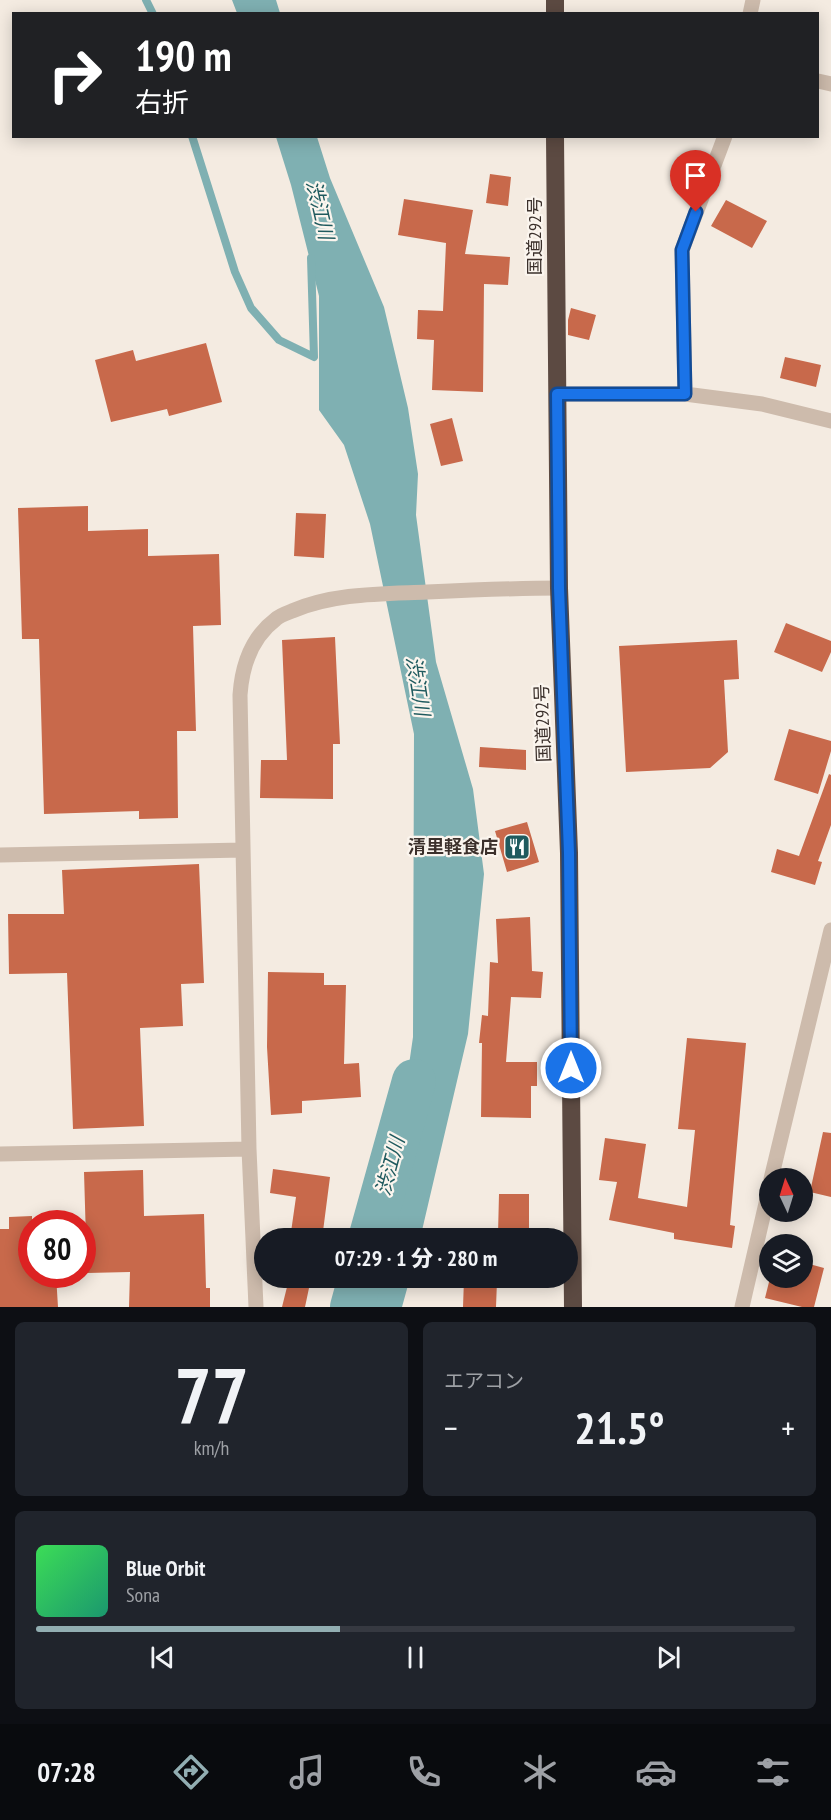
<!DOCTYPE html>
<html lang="ja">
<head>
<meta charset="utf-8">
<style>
  body { margin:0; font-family:"PT Sans Narrow","Noto Sans JP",sans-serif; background:#20242c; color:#f1f3f6; height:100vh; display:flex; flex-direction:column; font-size:22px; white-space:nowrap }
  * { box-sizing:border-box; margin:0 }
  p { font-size:20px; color:#9ea1a6 }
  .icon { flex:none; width:33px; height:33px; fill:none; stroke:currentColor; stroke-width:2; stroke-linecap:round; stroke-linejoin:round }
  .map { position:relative; height:1307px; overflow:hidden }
  .side { display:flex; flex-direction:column; gap:15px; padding:15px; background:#0d0f14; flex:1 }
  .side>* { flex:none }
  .guide { position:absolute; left:12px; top:12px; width:807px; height:126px; border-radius:0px; box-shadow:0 3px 15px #0003; background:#202124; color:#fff; overflow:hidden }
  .needle { width:39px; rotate:356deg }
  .tools { position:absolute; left:759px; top:1168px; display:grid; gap:12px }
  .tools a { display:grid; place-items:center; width:54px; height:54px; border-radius:50%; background:#171b24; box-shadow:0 3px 15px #0003; font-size:30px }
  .speed { position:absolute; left:18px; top:1210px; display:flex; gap:12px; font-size:30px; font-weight:700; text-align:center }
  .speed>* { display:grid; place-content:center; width:78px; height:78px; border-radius:50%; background:#171b24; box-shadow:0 3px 15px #0003; line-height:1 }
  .speed .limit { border:9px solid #d22; background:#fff; color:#111 }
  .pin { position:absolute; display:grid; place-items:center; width:51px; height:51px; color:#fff; margin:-62px -26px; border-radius:50% 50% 50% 0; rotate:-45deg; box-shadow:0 0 6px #0007 }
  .pin .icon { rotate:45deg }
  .me { position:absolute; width:66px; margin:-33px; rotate:0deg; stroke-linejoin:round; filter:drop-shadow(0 0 4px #0008) }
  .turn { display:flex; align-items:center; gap:21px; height:126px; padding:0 24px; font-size:27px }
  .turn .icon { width:78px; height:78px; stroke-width:2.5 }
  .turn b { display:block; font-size:42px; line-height:51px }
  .big { font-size:45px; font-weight:800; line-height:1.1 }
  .side .card { flex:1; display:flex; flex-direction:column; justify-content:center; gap:9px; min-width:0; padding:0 21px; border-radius:9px; background:#20242c }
  .side .dial { align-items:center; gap:0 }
  .dial b { font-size:78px; line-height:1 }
  .song { display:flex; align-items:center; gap:18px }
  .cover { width:72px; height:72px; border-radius:9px; background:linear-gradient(135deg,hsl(130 70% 55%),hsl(160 70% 35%)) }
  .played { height:6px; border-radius:3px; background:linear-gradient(90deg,#92aeb2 40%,#363941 40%) }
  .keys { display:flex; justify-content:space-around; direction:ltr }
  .heat { display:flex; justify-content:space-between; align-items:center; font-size:33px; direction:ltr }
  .side .tiles { flex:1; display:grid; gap:15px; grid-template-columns:1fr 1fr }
  .card:last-child { grid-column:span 2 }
  .trip { position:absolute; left:254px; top:1228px; width:324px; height:60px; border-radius:30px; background:#171b24; box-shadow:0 3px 15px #0003; font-weight:800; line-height:60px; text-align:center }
  .menu { display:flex; height:96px; justify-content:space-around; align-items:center; background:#090b0e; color:#9ea1a6 }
  .menu .icon { width:42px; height:42px }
  .menu .active { color:#92aeb2 }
  .menu b { font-size:27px; color:#f1f3f6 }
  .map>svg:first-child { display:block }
  .water { fill:#7fb0b2 }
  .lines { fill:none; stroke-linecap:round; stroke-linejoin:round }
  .stream { stroke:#7fb0b2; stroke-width:8 }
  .river { stroke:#7fb0b2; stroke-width:44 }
  .building { fill:#c8694b }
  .minor { stroke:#cdbbac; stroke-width:15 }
  .highway { stroke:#5c4a42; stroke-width:18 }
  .route-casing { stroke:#114b97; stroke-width:15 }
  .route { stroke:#1a73e8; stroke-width:10 }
  .labels { text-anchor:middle; stroke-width:4.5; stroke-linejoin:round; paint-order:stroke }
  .street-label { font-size:18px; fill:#3b302b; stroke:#fbf5ee }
  .poi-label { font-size:18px; font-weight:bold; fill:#3b302b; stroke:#fbf5ee; text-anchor:end }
  .water-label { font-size:20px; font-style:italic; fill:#1f5a5e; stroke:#fbf5ee }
</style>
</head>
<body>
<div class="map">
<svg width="831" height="1307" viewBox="0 0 831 1307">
  <rect width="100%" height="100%" fill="#f4ebe1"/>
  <path class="water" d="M232,0H276L280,13H237Z
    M276,137H317L330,178L384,307L408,408L418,474L416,515L436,662L473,789L484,874L468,1034L420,1239H377L387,1217L413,1037L414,734L370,524L344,445L319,410V296L291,185Z
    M360,1278H410L402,1307H348Z"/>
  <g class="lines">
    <path class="stream" d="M146,0L153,14
      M192,136L235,272L251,308L279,340L314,357L311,258"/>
    <path class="river" d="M370,1239L414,1081
      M352,1307L360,1278"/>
  </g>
  <path class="building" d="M490,174L511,177L508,206L486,203Z
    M404,199L473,210L465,254L510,257L508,285L484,284L483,392L432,390L434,340L417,339L418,310L443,311L446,243L398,235Z
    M726,200L767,221L752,248L711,226Z
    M571,308L596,315L589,340L568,335V320Z
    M206,343L222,402L169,416L167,409L111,422L95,360L133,350L136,361Z
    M785,357L821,365L816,387L780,378Z
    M452,418L463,461L441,466L430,424Z
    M88,506V531L148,529V556L219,554L221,625L193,626L196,731H177L178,818L139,819V811L44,814L39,639H22L18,508Z
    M296,513L326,514L324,558L294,556Z
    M786,623L831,641V652L822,672L774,652Z
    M335,637L340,744H333V799L260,798L261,760H287L282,640Z
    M737,640L739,679L724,680L728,752L710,768L626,772L619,646Z
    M789,729L831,741V751L818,794L774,780Z
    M480,747L526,750V770L479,767Z
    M829,774L831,775V825L818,861L822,862L815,885L771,872L777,849L799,856Z
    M527,822L539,862L507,872L495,831Z
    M199,864L204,983L181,984L183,1026L140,1028L144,1126L73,1129L67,973L9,974L8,914H64L62,870Z
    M530,917L532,971L543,972L541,998L511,997L506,1062H537V1086H531V1118L481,1117L482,1043H479L482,1015L488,1016L490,962L498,963L496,919Z
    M268,972L324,973V985H346L344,1064L359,1063L361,1097L302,1101V1113L271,1115L267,1047Z
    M687,1038L746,1043L730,1225L735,1226L732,1248L674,1239V1233L609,1220L617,1182L599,1180L605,1138L646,1144L638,1198L687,1207L695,1130L678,1129Z
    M823,1132L831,1133V1197L810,1192Z
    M273,1169L330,1177L322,1239H290L296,1197L270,1193Z
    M143,1170L144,1216L204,1214L206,1288H210V1307H129L130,1272L87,1273L84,1172Z
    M499,1194H529V1235L498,1234Z
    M32,1216V1275H56L58,1307H0V1229H9V1217Z
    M802,1262L824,1268L814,1307H802L765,1298L770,1278H802Z
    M464,1279L497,1281L496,1307H463Z
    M288,1283L309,1288L305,1307H282Z"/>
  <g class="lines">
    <path class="minor" d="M750,14L753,0
      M818,81L831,84
      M557,394H685L762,404L831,421
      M685,394L682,250L725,136
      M0,855L243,850
      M0,1154L249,1149
      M771,1179L831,930
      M256,1307L249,1149L240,695C242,666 252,637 276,619C280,615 287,613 292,611C334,593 382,594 427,592C471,590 515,588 559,588
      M742,1307L770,1186"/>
    <path class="highway" d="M555,0V14
      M555,136L559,588L569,853L573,1307"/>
  </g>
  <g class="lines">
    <defs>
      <path id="route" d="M571,1068L569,853L559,588L557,394H685L682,250L696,212"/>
    </defs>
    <use href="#route" class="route-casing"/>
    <use href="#route" class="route"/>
  </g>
  <defs>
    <symbol id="restaurant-square" viewBox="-11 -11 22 22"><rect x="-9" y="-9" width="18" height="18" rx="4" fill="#1f5a5e" stroke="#fbf5ee"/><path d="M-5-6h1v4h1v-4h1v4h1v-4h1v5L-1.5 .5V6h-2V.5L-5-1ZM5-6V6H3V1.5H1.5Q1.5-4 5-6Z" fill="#fff"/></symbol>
  </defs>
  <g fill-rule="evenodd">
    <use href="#restaurant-square" x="502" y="832" width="30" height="30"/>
  </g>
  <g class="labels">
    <g class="street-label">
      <text transform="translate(535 236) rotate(-90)" y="6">国道292号</text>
      <text transform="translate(543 723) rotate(-92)" y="6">国道292号</text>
    </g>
    <g class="poi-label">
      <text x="498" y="853">清里軽食店</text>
    </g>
    <g class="water-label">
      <text transform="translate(320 210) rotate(77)" y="7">渋江川</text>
      <text transform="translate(418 686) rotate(81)" y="7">渋江川</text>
      <text transform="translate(390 1166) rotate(-75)" y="7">渋江川</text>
    </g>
  </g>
</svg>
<div class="tools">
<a><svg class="needle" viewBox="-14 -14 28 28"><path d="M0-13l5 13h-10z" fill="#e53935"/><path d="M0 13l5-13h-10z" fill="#9ea1a6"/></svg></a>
<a><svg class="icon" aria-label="layers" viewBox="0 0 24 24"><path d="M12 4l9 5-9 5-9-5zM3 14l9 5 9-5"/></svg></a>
</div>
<div class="speed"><div class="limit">80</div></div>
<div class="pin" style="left:696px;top:212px;background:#d93025"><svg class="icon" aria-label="arrive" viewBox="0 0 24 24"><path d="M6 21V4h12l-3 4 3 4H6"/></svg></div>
<svg class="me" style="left:571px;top:1068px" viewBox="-20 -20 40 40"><circle r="17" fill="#1a73e8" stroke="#fff" stroke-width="3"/><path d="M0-11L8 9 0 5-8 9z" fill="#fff"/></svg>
<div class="trip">07:29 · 1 分 · 280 m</div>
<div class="guide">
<div class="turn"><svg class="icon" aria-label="right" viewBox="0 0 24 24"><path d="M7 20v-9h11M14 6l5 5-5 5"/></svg><div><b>190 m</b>右折</div></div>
</div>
</div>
<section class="side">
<div class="tiles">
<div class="card dial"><b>77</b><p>km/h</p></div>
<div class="card"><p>エアコン</p>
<div class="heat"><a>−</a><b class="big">21.5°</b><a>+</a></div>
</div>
<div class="card">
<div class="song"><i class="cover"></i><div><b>Blue Orbit</b><p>Sona</p></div></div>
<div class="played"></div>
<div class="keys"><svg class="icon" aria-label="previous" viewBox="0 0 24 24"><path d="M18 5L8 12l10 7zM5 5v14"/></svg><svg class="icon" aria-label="pause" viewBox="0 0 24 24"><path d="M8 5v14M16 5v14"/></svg><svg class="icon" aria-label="next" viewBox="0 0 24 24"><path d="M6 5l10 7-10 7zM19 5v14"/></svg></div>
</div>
</div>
</section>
<nav class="menu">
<b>07:28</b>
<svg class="icon active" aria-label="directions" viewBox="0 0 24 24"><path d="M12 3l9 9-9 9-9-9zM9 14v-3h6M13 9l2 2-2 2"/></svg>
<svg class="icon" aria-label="music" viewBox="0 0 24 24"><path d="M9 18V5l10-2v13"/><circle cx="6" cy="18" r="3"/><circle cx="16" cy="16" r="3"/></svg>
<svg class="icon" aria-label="phone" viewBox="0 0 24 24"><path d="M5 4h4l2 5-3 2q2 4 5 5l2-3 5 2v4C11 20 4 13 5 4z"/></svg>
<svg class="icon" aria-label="climate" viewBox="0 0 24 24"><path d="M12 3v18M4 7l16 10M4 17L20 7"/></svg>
<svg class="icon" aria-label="car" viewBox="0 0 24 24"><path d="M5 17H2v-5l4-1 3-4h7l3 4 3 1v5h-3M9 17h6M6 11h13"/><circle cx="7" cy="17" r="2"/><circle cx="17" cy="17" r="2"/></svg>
<svg class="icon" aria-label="filters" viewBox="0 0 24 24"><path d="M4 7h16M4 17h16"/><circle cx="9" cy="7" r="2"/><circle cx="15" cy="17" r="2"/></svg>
</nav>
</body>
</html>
